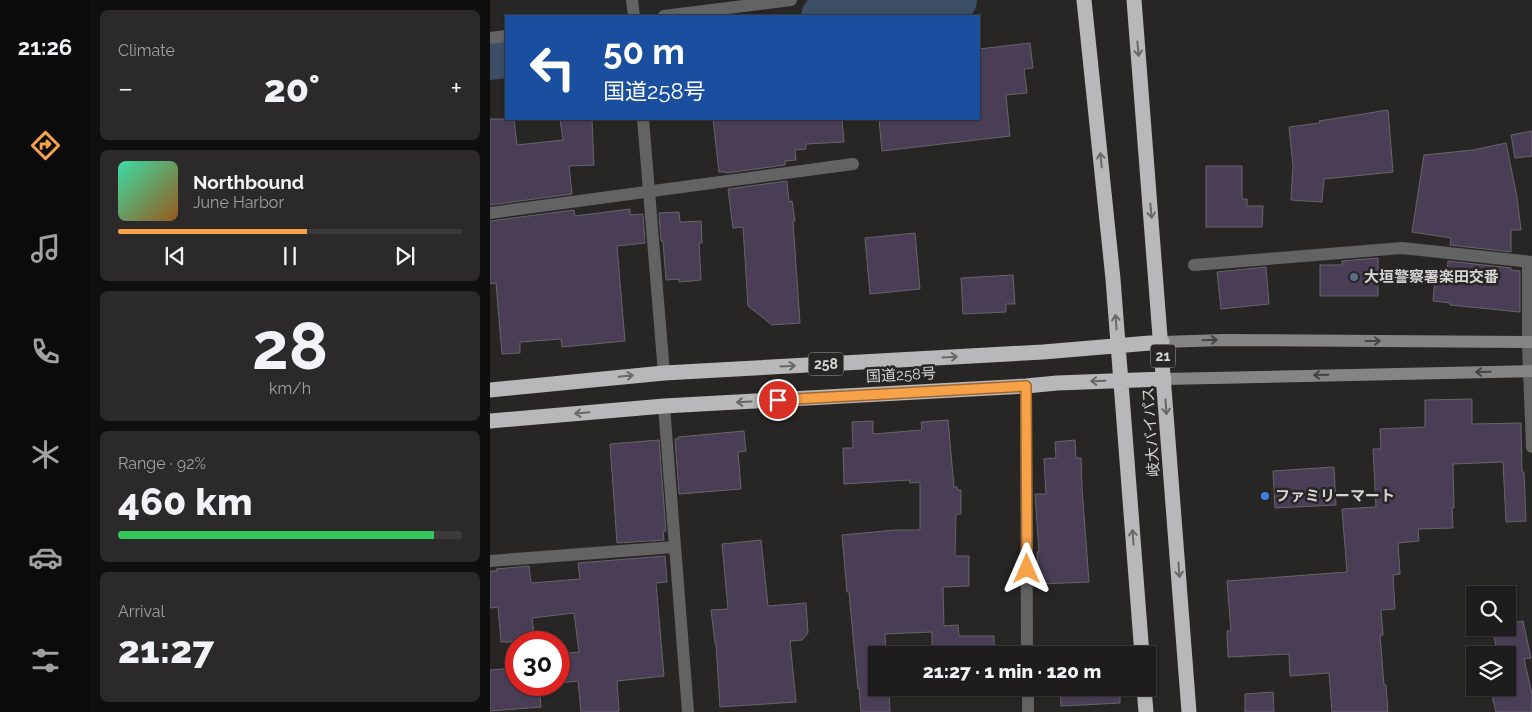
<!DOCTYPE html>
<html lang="en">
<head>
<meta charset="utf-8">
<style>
  body { margin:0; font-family:Raleway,"Noto Sans JP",sans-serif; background:#2b2929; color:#f1f3f6; height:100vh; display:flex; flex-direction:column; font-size:19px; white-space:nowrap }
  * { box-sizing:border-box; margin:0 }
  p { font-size:16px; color:#a1a1a3 }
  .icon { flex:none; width:28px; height:28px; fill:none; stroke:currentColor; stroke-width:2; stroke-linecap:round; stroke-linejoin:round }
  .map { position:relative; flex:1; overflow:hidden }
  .details { display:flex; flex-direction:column; gap:10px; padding:10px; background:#100f0f; width:400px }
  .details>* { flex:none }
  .guide { position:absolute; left:15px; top:15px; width:475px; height:105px; border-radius:0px; box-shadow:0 1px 4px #0004,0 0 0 1px #3c3a3b; background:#1a4fa0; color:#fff; overflow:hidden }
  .fabs { position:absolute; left:976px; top:586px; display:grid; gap:10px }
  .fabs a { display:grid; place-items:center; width:50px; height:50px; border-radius:0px; background:#1e1c1c; box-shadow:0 1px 4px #0004,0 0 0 1px #3c3a3b; font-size:25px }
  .speed { position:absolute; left:15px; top:631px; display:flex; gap:10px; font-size:25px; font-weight:700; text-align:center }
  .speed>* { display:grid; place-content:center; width:65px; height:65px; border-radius:50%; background:#1e1c1c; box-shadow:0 1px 4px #0004,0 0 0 1px #3c3a3b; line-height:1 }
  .speed .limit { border:8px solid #d22; background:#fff; color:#111 }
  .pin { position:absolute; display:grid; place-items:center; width:42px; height:42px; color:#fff; margin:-21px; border:2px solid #fff; border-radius:50%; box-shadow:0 1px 5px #0007 }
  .me { position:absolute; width:55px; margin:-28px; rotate:0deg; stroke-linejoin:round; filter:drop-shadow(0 0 4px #0008) }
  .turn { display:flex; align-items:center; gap:18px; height:105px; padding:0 15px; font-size:22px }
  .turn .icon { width:65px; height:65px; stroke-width:2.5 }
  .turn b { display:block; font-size:35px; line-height:42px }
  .big { font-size:38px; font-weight:800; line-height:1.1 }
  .details .widget { flex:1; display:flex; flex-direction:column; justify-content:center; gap:8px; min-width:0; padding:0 18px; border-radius:8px; background:#2b2929 }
  .details .dial { align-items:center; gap:0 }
  .dial b { font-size:65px; line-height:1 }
  .song { display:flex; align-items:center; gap:15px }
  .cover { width:60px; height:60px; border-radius:8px; background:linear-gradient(135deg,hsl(160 70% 55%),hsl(30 70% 35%)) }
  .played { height:5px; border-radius:2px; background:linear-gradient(90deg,#f7a149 55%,#3c3a3b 55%) }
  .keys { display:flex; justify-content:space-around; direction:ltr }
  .heat { display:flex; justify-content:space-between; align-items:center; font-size:28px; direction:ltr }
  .charge { height:8px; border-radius:4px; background:linear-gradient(90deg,#34c759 92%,#3c3a3b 0) }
  .trip { position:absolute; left:378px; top:646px; width:288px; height:50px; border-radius:0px; background:#1e1c1c; box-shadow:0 1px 4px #0004,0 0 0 1px #3c3a3b; font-weight:800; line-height:50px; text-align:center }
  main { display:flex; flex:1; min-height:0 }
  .dock { display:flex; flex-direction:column; width:90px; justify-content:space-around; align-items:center; background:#0c0b0b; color:#a1a1a3 }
  .dock .icon { width:35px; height:35px }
  .dock .on { color:#f7a149 }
  .dock b { font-size:22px; color:#f1f3f6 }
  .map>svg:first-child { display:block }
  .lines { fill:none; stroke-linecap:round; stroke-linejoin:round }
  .river { stroke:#3c4e65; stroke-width:44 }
  .building { fill:#4a3e57; stroke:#666568 }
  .street { stroke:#636364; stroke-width:12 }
  .secondary { stroke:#868586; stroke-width:12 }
  .highway { stroke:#b8b7b9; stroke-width:15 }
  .oneway { stroke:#696768 }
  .oneway2 { stroke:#444242 }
  .route-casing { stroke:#a1692f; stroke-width:12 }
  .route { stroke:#f7a149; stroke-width:9 }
  .service-dot { fill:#5c6f8a; stroke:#282625; stroke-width:2 }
  .shop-dot { fill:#3f7fe0; stroke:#282625; stroke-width:2 }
  .labels { text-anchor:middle; stroke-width:5; stroke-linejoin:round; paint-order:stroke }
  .shield { fill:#282625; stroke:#a2a0a0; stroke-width:1 }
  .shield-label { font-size:14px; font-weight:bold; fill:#d6d5d4 }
  .poi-label { font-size:15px; font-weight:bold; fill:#d6d5d4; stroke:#282625; text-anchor:start }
  .street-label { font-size:15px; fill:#d6d5d4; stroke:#282625 }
</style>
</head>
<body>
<main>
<nav class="dock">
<b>21:26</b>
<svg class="icon on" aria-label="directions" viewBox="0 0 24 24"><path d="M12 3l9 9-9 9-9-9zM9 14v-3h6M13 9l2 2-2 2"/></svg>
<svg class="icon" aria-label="music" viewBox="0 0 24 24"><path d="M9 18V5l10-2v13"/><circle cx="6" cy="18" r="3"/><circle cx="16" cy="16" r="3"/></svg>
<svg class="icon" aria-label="phone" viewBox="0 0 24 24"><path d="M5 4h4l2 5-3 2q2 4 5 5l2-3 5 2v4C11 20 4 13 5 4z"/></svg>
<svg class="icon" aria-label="climate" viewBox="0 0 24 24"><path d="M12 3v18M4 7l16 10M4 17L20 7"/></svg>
<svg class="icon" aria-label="car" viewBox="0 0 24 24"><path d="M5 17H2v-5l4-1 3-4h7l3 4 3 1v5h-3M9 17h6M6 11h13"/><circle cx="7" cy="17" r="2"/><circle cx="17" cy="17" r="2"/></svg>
<svg class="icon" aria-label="filters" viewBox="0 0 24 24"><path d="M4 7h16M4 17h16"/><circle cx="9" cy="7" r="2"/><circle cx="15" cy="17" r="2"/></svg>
</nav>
<section class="details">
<div class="widget"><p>Climate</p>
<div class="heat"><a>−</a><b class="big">20°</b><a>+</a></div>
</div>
<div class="widget">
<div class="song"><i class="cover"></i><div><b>Northbound</b><p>June Harbor</p></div></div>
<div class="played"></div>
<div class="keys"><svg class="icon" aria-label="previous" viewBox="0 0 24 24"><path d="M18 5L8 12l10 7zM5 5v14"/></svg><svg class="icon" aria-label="pause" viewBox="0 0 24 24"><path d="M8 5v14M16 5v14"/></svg><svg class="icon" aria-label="next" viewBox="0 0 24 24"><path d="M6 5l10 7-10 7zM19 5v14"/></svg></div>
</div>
<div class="widget dial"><b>28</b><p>km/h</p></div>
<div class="widget"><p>Range · 92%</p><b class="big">460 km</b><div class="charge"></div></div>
<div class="widget"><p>Arrival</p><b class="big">21:27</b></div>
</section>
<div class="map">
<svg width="1042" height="712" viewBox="0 0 1042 712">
  <rect width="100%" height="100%" fill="#282625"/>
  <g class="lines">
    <path class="river" d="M333,16L465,0
      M0,58L16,56"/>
  </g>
  <path class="building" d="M540,43L543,68L534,69L537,93L516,95L520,136L392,151L389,119H489V49Z
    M898,110L903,172L834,179L832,202L801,200L803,166L799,127L830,123L829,121Z
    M0,119H24L27,145L73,140L70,119H102L104,165L79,166L82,194L0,205Z
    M223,119H352L354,142L316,144V149L305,150L306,160L295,161V165L236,173V172H229Z
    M1042,131V156L1025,158L1021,135Z
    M1016,143L1027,197L1031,230H1021V252L960,245L961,238L922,232L934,155L983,150Z
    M716,166H752V199H757V206H773L772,227H716Z
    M297,181L299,202L302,201L305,221H303L310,323L282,325L258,306L253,227L243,228L238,189Z
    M140,209V215L153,214L155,243L127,246L135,341L72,347L71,339L30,342V353L12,354L6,283L0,284V221L84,210L85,216Z
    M189,212L190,222L211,221L212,243H209L211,280L189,282V279L176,280L173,241H171L169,213Z
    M425,233L430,289L380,294L375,238Z
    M888,258V296H830V265H852V261Z
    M958,261L1021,268V270L1030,271V312L960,305L961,303L943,301L945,277L957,278Z
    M776,267L779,304L731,309L727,272Z
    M523,275L525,304H516V312L473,314L471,278Z
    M982,399V424L1031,423L1032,472H1034L1036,521L1016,522L1013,462L963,464L964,508H962L963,528L928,529L929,541L908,543L910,574L903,575L905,609L891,610L893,635H890L894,685H896L898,712H842L839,673L800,676L799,654L738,657L737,631H741L737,581L857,572L852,509L886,507L883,449H891L890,429L935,427V400Z
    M458,420L464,487H467L468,490H471V514H466L465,556H479V586L453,587L454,626L468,625L469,636H504V655H442V632L395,634L396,655H386V688H399L400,712H371L369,688L368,689L359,592H357L352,535L405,530H430V482L420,483L419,480L354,484L353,448H363L362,422L383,421V434L432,430L431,422Z
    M254,431L256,451L248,452L251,489L189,494L185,439H188V437Z
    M169,440L176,531H173L174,540L127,543L120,444Z
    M585,440L586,458H591L592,488L599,582L549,584L547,552H549L545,494H556L554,459L566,458L565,442Z
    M844,467L846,505L785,508L783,471Z
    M271,540L278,606L316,603L318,633L312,640L300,641L306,702L230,707L226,643H225L221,610L238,609L232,544Z
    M175,556L177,582L166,583L174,676L127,681L129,711L126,712H91L88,681L69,683V654L89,652L84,613L42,618L45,642H11L8,607L0,608V571H7L6,569L39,566L41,583L90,579L88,563Z
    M1033,621L1041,658L1034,659L1042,694V712H1006L1000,688H1018V655H1008L1002,628H1018V624Z
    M26,668V685H49L51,707L0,711V670Z
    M443,688H504V689L453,691V689L443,690Z
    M570,688H630V703L571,706Z
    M783,692L784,712H755V694Z"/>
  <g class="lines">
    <path class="street" d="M142,0L144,16
      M174,16L301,0
      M0,38L16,36
      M153,119L174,373
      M0,213L363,164
      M1038,262V342L1042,447
      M704,265L912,248L1042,262
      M536,386L537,655
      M174,406L198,712
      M0,561L184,547
      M538,688V712"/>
    <path class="secondary" d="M672,342L734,340L1042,342
      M674,379L1042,371"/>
    <path class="highway" d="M594,0L623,279L652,655
      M644,0L699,712
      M0,390L174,373L553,352L672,342
      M0,421L174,406L536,386L567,383L674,379
      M654,688L656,712"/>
  </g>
  <defs><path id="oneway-shaft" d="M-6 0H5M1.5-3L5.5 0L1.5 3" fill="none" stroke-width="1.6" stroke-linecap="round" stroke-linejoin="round" transform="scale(1.25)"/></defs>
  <g class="oneway">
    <use href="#oneway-shaft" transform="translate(648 49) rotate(85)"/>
    <use href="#oneway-shaft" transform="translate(611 160) rotate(-96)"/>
    <use href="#oneway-shaft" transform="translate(661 211) rotate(85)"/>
    <use href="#oneway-shaft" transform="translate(626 322) rotate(-94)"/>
    <use href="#oneway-shaft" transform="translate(460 357) rotate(-3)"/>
    <use href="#oneway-shaft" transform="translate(298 366) rotate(-3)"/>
    <use href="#oneway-shaft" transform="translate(136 376) rotate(-6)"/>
    <use href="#oneway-shaft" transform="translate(608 381) rotate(178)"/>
    <use href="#oneway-shaft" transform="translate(254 402) rotate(177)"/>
    <use href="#oneway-shaft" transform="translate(676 407) rotate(86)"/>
    <use href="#oneway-shaft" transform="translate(92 413) rotate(175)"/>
    <use href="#oneway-shaft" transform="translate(643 537) rotate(-94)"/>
    <use href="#oneway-shaft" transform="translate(689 570) rotate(86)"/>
  </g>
  <g class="oneway2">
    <use href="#oneway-shaft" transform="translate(720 340) rotate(-2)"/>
    <use href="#oneway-shaft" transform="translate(883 341)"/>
    <use href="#oneway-shaft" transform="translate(993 372) rotate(179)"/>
    <use href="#oneway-shaft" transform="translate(831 375) rotate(179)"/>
  </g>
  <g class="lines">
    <defs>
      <path id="route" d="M288,400L536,386L537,569"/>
    </defs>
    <use href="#route" class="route-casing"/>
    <use href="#route" class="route"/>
  </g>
  <circle class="service-dot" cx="864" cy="277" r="5"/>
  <circle class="shop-dot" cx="775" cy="496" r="5"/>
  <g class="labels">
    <g class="shield">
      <rect x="660.5" y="344.5" width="25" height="23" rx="4"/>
      <rect x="318.5" y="352.5" width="35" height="23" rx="4"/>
    </g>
    <g class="shield-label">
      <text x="673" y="361">21</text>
      <text x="336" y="369">258</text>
    </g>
    <g class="poi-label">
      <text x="874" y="282">大垣警察署楽田交番</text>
      <text x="785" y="501">ファミリーマート</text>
    </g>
    <g class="street-label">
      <text transform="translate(411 375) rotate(-3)" y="5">国道258号</text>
      <text transform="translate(661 432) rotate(-94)" y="5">岐大バイパス</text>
    </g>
  </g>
</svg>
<div class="fabs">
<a><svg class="icon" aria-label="search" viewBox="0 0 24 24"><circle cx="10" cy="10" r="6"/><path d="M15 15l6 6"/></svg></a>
<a><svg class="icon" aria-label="layers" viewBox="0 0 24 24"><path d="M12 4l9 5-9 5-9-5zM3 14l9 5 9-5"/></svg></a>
</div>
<div class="speed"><div class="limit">30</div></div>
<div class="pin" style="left:288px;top:400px;background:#d93025"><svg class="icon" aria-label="arrive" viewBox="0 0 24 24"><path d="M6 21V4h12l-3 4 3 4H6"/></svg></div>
<svg class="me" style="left:537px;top:569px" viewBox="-20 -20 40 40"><path d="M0-17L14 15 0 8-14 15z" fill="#f7a149" stroke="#fff" stroke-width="4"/></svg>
<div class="trip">21:27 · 1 min · 120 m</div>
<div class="guide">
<div class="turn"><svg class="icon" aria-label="left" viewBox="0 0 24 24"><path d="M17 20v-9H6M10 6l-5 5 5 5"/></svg><div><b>50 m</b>国道258号</div></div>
</div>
</div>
</main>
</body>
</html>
